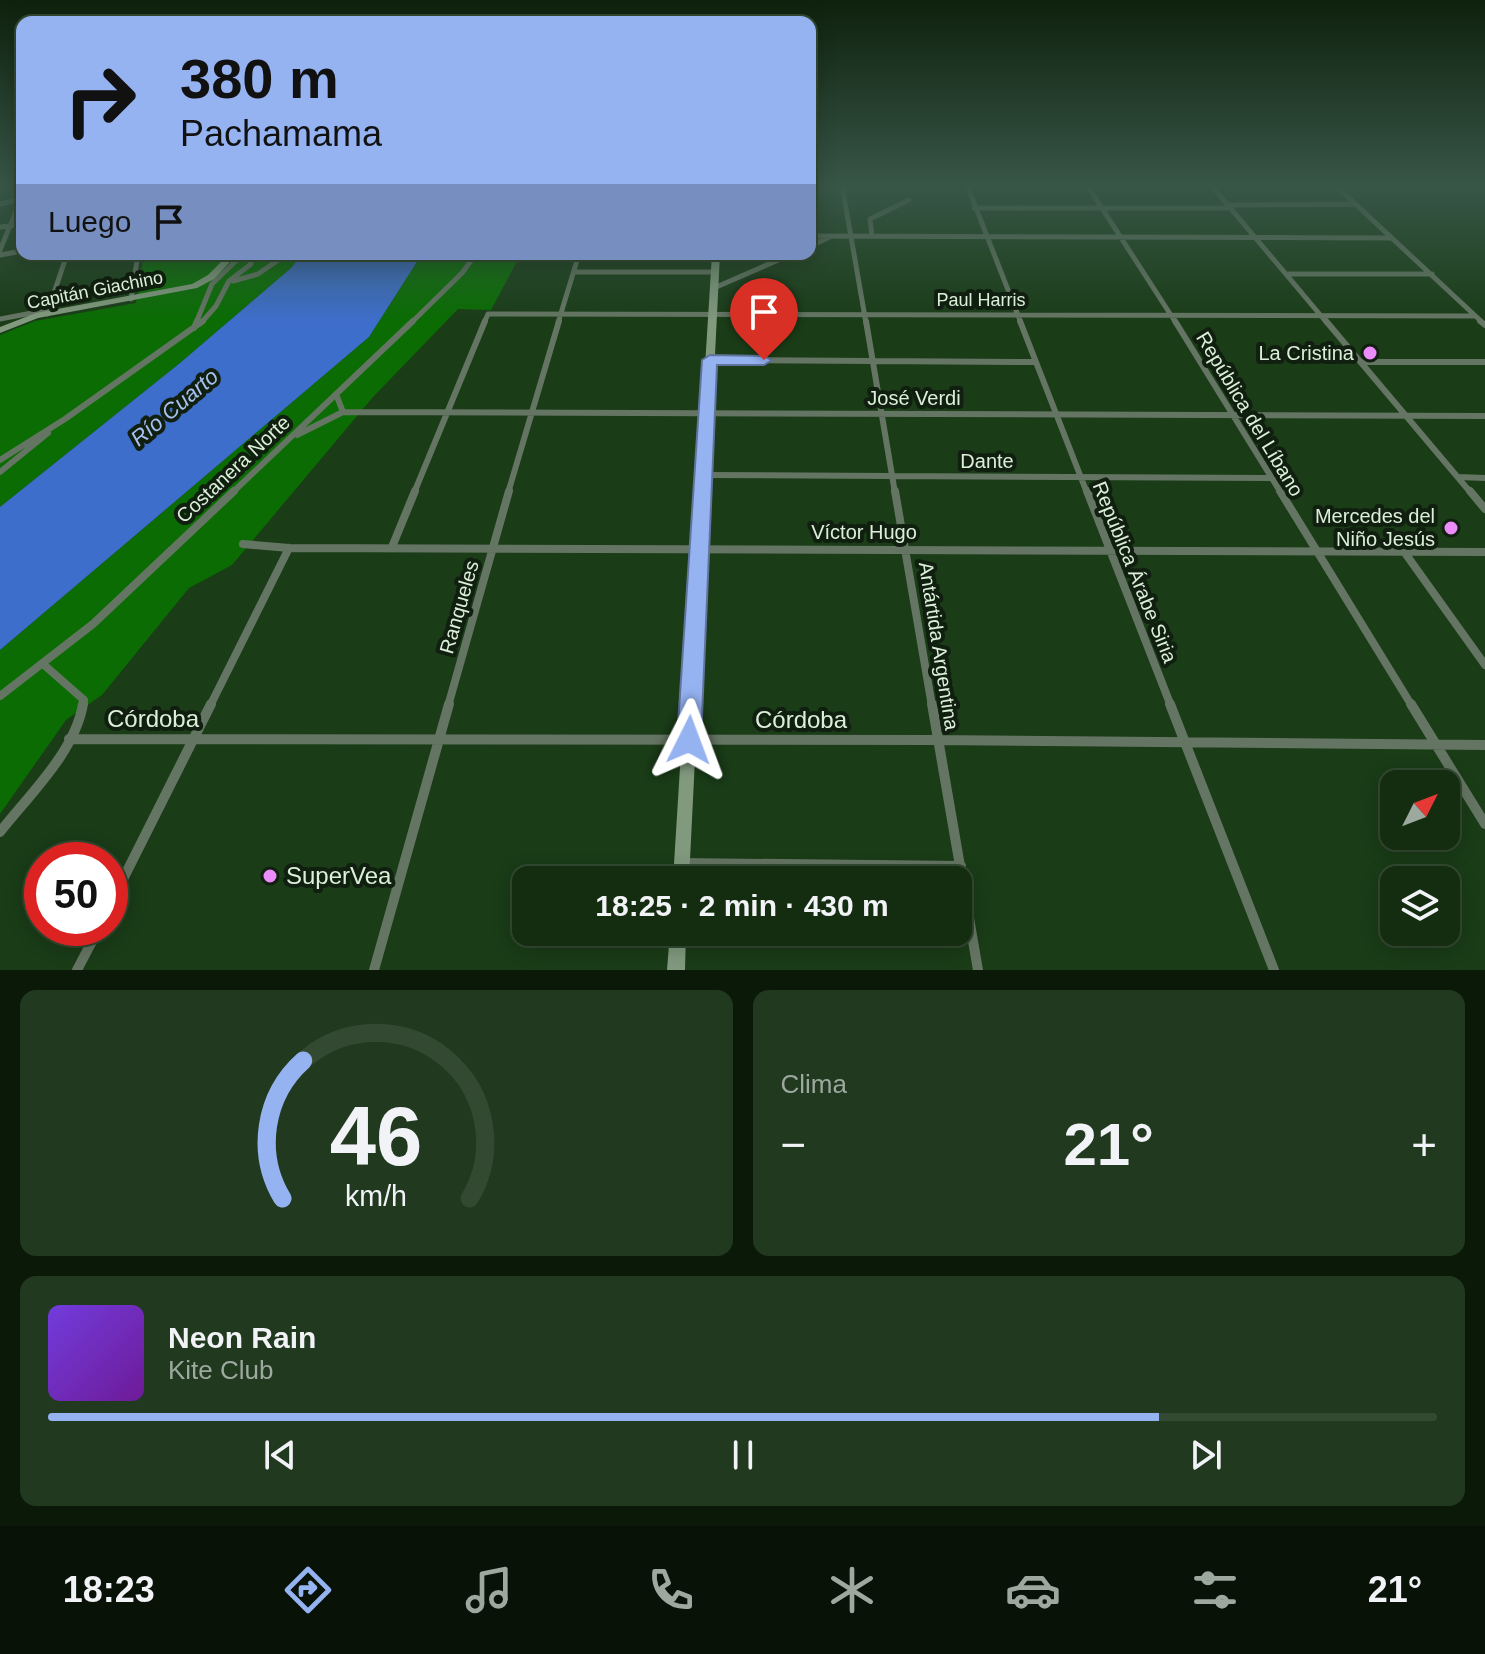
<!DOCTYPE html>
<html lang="es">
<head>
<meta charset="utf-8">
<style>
  body { margin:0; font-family:Arial,sans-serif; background:#21391f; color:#f1f3f6; height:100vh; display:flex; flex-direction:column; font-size:30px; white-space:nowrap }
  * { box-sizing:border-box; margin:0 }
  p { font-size:26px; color:#9da89f }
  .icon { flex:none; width:44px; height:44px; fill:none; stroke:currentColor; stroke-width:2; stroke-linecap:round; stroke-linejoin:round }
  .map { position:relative; height:970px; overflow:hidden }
  .sheet { display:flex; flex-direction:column; gap:20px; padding:20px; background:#0b1909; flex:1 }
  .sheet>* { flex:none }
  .top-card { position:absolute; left:16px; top:16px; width:800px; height:244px; border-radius:16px; box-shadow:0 4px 20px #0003,0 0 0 2px #334931; background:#95b2f1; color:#111; overflow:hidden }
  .needle { width:52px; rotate:48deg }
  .fabs { position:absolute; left:1380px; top:770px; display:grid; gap:16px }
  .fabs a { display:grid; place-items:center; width:80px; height:80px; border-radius:16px; background:#142d11; box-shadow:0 4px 20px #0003,0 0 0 2px #334931; font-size:40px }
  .speed { position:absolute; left:24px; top:842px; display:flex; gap:16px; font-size:40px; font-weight:700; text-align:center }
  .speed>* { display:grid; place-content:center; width:104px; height:104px; border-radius:50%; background:#142d11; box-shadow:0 4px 20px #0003,0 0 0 2px #334931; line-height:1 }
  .speed .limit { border:12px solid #d22; background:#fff; color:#111 }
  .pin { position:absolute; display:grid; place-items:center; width:68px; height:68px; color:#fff; margin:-82px -34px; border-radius:50% 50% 50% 0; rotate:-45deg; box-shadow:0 0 8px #0007 }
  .pin .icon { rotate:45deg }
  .me { position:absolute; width:88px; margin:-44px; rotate:3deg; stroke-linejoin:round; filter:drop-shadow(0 0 6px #0008) }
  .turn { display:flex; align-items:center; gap:28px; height:168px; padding:0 32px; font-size:36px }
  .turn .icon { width:104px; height:104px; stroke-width:2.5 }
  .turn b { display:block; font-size:56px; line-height:68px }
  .then { display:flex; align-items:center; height:76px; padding:0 32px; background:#0003; gap:16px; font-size:30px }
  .big { font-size:60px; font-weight:700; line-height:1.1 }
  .sheet .widget { flex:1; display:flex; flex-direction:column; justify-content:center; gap:12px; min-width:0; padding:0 28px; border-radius:16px; background:#21391f }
  .sheet .dial { align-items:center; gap:0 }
  .dial svg { height:208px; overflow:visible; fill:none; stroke:#334931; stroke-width:7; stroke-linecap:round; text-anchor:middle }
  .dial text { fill:#f1f3f6; stroke:none }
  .song { display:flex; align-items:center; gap:24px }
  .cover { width:96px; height:96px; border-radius:12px; background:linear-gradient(135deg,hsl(260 70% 55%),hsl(280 70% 35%)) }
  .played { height:8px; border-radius:4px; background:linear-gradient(90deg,#95b2f1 80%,#334931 80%) }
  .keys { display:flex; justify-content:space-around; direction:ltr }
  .heat { display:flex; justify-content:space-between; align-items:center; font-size:44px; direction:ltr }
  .sheet .tiles { flex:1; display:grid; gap:20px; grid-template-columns:1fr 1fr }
  .widget:last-child { grid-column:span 2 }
  .trip { position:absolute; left:512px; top:866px; width:460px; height:80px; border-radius:16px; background:#142d11; box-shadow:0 4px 20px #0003,0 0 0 2px #334931; font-weight:700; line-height:80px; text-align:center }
  .tabs { display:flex; height:128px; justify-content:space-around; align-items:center; background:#081207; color:#9da89f }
  .tabs .icon { width:56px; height:56px }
  .tabs .active { color:#95b2f1 }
  .tabs b { font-size:36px; color:#f1f3f6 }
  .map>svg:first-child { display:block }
  .forest { fill:#0a6c03 }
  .water { fill:#3e6ecb }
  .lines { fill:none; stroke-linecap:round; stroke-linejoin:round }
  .street-far3 { stroke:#657563; stroke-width:5 }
  .street-far2 { stroke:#657563; stroke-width:6 }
  .street-far1 { stroke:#657563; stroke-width:8 }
  .street { stroke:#657563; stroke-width:10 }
  .secondary { fill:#819a7e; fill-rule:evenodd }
  .route { fill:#95b2f1; stroke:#61749d; stroke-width:2 }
  .poi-dot { fill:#ec8cfb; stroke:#101f0f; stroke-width:3 }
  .labels { text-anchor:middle; stroke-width:8; stroke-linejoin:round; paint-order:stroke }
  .far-street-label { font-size:18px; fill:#dbefd9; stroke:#101f0f }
  .poi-label { font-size:20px; fill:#dbefd9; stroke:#101f0f; text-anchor:end }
  .street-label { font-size:20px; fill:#dbefd9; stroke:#101f0f }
  .water-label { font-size:22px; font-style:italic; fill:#a7c2f2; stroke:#101f0f }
  .near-street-label { font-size:24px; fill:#dbefd9; stroke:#101f0f }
  .near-poi-label { font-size:24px; fill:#dbefd9; stroke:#101f0f; text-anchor:start }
</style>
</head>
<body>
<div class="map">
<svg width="1485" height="970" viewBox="0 0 1485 970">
  <rect width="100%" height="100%" fill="#1a3c17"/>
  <path class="forest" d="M144,254H302L291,268L180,363L0,507V335L35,321L136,303Z
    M422,254H521L491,310L458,309L373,397L232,565L189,588L102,695L66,720L0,814V650L369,337Z"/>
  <path class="water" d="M302,254H422L369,337L0,650V507L180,363L291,268Z"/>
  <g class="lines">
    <path class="street-far3" d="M842,185L866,323
      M967,185L1021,323
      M1087,185L1176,323
      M1211,185L1327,323
      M1335,185L1483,323
      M0,204L22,199
      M1227,205L1355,204
      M974,208H1231
      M0,227L22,224
      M810,236L1391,238
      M872,236L870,219L909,200
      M810,246L830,237
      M0,250L22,197
      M0,255L22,251
      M574,272H715
      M1286,274H1432
      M233,281L258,274L287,254
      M714,288L792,254
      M131,299L138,254
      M47,314L67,254
      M0,319L48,310
      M196,323L212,284L243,254
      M201,323L216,306L229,281L251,264L249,254
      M411,323L462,273L476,254
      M484,323L488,314L1475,316
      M558,323L579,254"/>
    <path class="street-far2" d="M866,321L895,493
      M1020,321L1087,493
      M1175,321L1281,493
      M1326,321L1471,493
      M1480,321L1485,325
      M194,328L197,321
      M710,360L1035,362
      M1361,362H1485
      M343,412L1485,416
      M297,435L343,412L336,394
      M0,460L65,419L203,321
      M0,472L48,433
      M703,475L1270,478
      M1458,477L1485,478
      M232,493L413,321
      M414,493L485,321
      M508,493L559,321"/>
    <path class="street-far1" d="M895,491L932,706
      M1087,491L1171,706
      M1280,491L1412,706
      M1470,491L1485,509
      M243,544L289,548L1485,552
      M392,547L415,491
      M1405,553L1485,665
      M43,664L84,700L83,706
      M0,696L93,624L234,491
      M210,706L289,548
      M448,706L509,491"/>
    <path class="street" d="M932,704L978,970
      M1170,704L1274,970
      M1411,704L1485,824
      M69,739L936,740L1485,745
      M0,832C29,795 75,752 83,704
      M682,863L961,866
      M110,905L211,704
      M77,970L99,928
      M374,970L449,704"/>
    <path class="secondary" d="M229,254H237L214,279L197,288L38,318L0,333V327L36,313L192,284L208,275Z
      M712,254H720L689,880H673Z
      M670,932H686L685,970H667Z"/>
  </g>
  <linearGradient id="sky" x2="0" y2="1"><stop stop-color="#0e210d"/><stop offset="0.58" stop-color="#385647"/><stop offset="1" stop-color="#385647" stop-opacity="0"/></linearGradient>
  <rect width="1485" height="321" fill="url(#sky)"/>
  <path class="route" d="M710,355L764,356L772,360L764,365H717L701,740L697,748L689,751L680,748L677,740L702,360Z"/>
  <g class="poi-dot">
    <circle cx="1370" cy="353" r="8"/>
    <circle cx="1451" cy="528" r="8"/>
    <circle cx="270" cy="876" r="8"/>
  </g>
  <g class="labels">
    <g class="far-street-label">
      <text transform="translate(95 290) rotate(-11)" y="6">Capitán Giachino</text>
      <text x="981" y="306">Paul Harris</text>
    </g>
    <g class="poi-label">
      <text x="1354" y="360">La Cristina</text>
      <text x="1435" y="523">Mercedes del<tspan x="1435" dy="23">Niño Jesús</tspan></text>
    </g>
    <g class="street-label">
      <text x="914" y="405">José Verdi</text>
      <text transform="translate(1250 414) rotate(59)" y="7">República del Líbano</text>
      <text x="987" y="468">Dante</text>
      <text transform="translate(233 469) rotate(-43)" y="7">Costanera Norte</text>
      <text x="864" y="539">Víctor Hugo</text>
      <text transform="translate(1135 572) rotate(68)" y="7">República Árabe Siria</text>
      <text transform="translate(459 607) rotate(-74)" y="7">Ranqueles</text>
      <text transform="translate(939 646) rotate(81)" y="7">Antártida Argentina</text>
    </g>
    <g class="water-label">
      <text transform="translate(174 407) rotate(-40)" y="8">Río Cuarto</text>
    </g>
    <g class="near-street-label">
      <text x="153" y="727">Córdoba</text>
      <text x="801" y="728">Córdoba</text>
    </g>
    <g class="near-poi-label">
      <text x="286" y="884">SuperVea</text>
    </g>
  </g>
</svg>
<div class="fabs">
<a><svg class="needle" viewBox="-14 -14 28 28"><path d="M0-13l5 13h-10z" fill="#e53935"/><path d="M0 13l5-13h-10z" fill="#9da89f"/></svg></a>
<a><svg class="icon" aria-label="layers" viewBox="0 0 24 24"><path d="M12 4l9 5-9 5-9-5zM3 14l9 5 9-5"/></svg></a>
</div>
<div class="speed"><div class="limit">50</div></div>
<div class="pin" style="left:764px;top:360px;background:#d93025"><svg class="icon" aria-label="arrive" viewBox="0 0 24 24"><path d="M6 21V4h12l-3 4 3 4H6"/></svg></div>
<svg class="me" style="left:689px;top:740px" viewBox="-20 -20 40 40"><path d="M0-17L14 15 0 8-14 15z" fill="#95b2f1" stroke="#fff" stroke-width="4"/></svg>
<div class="trip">18:25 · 2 min · 430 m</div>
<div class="top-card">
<div class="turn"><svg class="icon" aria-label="right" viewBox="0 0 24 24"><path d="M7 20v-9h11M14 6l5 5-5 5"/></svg><div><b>380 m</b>Pachamama</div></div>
<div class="then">Luego<svg class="icon" aria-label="arrive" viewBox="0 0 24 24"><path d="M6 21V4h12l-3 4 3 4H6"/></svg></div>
</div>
</div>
<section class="sheet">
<div class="tiles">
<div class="widget dial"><svg viewBox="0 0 100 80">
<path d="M14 69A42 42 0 1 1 86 69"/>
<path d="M14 69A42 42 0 0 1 22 16" stroke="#95b2f1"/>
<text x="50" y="56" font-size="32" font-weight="700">46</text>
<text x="50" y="72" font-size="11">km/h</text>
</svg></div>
<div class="widget"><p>Clima</p>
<div class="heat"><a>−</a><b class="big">21°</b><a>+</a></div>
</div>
<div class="widget">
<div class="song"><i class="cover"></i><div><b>Neon Rain</b><p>Kite Club</p></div></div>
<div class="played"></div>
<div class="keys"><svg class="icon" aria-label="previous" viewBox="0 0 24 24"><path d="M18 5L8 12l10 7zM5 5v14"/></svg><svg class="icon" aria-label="pause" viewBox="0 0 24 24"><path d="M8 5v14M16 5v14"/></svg><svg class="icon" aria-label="next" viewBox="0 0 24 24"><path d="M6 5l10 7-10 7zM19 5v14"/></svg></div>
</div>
</div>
</section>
<nav class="tabs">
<b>18:23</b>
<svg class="icon active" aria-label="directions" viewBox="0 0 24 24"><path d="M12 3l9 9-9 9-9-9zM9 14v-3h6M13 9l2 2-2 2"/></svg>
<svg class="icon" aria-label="music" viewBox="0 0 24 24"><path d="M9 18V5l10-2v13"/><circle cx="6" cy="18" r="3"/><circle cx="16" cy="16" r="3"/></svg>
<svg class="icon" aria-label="phone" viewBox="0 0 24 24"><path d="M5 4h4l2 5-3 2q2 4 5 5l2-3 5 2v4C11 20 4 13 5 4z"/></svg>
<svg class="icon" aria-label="climate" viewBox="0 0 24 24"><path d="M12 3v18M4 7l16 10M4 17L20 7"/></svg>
<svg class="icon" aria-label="car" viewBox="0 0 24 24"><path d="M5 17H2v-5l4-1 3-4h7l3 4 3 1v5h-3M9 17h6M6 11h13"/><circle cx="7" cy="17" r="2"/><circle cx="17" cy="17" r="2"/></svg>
<svg class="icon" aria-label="filters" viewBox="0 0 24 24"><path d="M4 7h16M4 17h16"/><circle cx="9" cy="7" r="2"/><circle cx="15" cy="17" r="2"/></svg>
<b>21°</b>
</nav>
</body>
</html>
